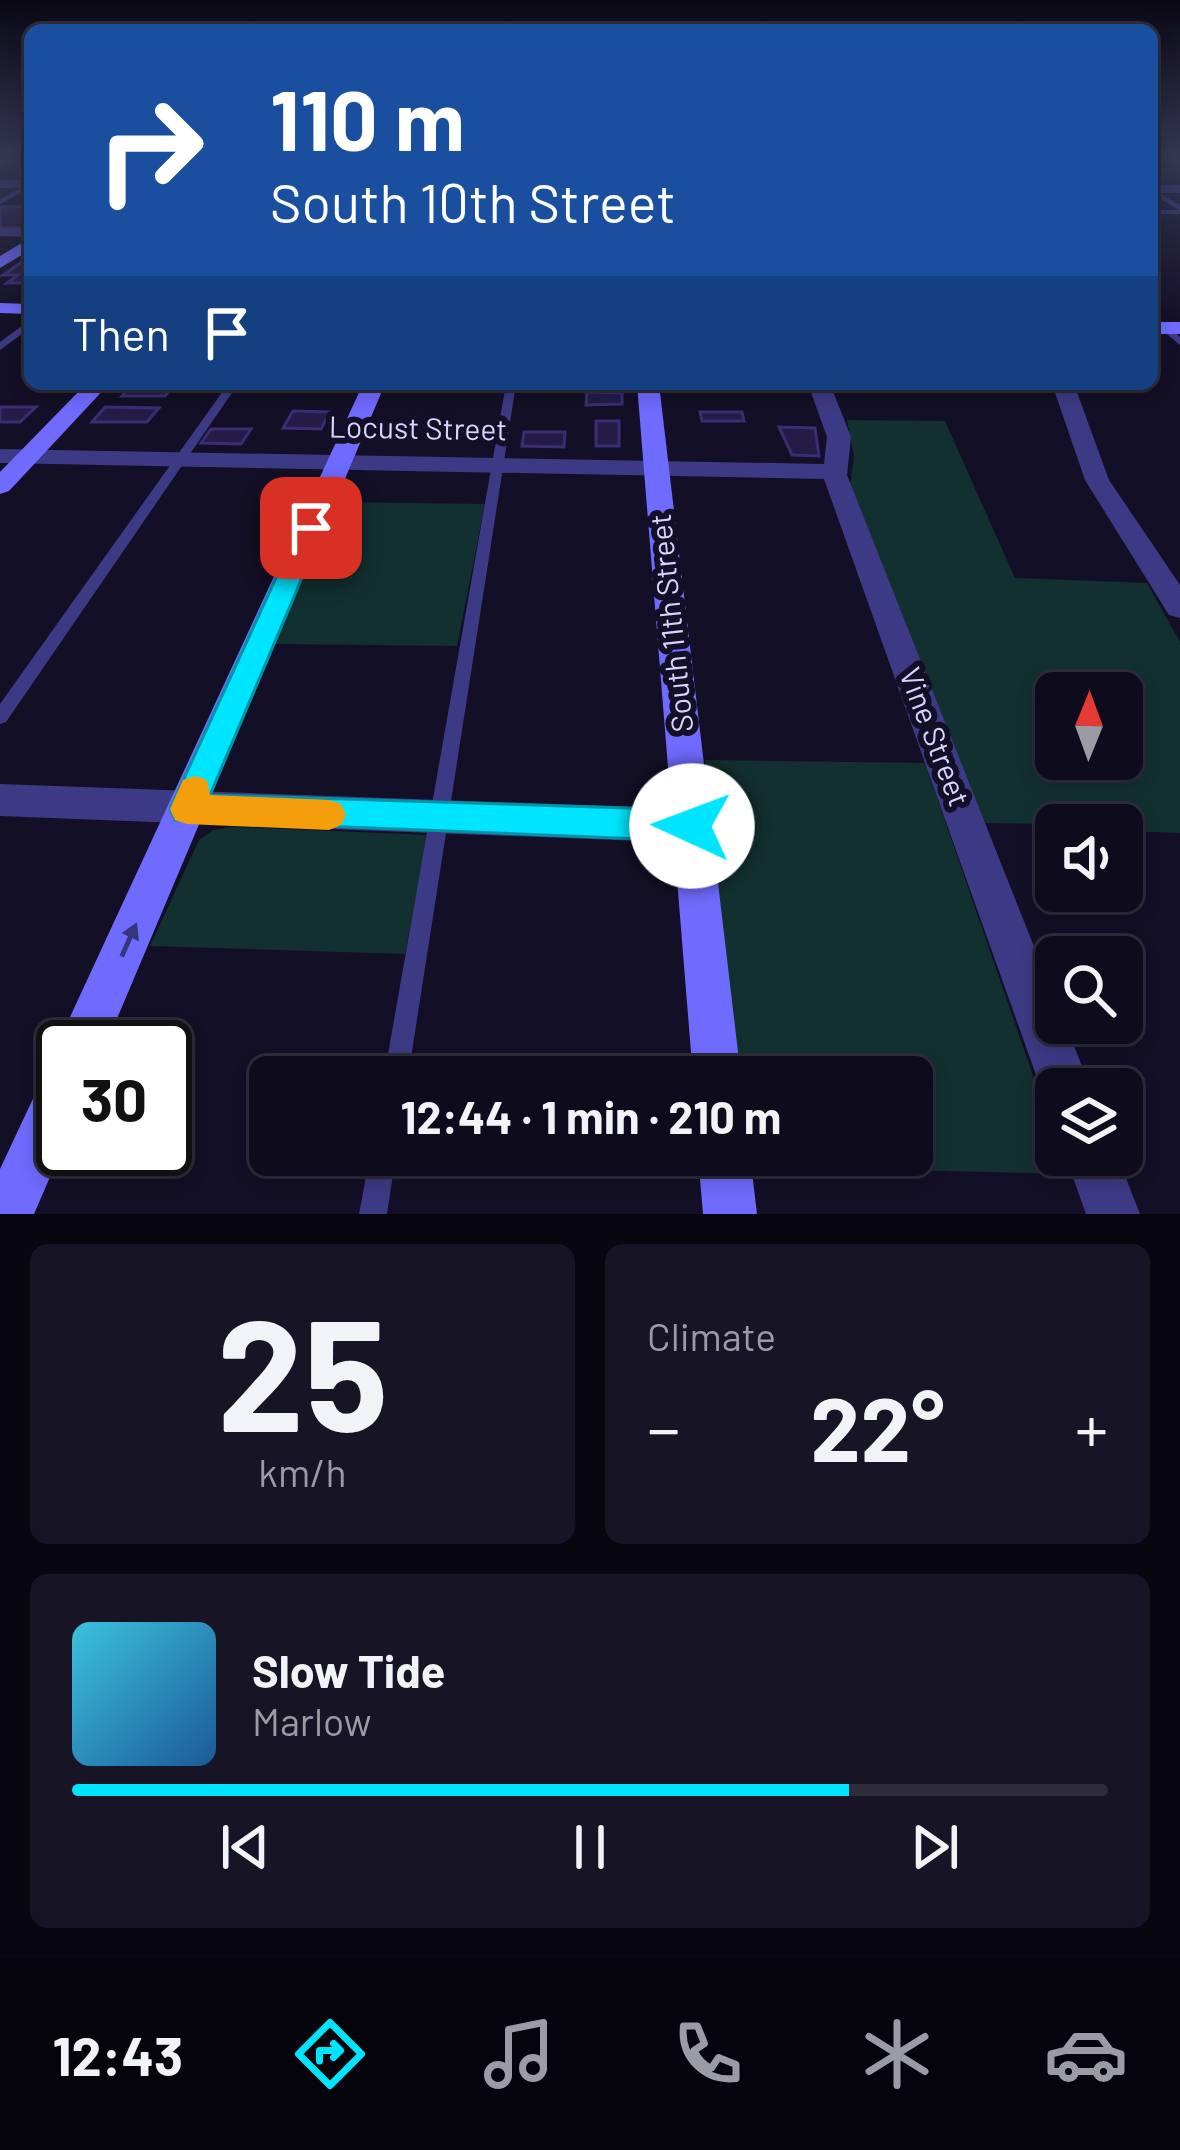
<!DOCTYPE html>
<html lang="en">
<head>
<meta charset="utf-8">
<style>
  body { margin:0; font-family:Barlow,sans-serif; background:#171425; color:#f1f3f6; height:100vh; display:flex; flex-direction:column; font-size:45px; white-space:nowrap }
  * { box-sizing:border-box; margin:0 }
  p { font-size:39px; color:#9b9ba3 }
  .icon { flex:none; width:66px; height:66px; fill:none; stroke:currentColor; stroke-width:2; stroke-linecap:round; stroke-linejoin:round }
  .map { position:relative; height:1214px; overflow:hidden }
  .details { display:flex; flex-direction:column; gap:30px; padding:30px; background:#08060f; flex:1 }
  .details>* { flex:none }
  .guide { position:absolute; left:24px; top:24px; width:1134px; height:366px; border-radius:18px; box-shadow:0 6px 18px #0003,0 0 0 3px #2e2b3b; background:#1a4fa0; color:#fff; overflow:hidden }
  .needle { width:78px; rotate:1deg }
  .buttons { position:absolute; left:1035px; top:672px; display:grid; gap:24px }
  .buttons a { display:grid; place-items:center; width:108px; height:108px; border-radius:18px; background:#0e0b1c; box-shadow:0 6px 18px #0003,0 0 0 3px #2e2b3b; font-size:60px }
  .speed { position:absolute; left:36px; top:1020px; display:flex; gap:24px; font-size:60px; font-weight:700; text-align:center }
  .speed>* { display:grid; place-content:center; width:156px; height:156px; border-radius:50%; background:#0e0b1c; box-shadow:0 6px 18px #0003,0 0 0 3px #2e2b3b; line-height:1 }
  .speed .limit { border:6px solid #111; border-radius:18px; background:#fff; color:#111 }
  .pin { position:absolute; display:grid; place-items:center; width:102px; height:102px; color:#fff; margin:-51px; border-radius:24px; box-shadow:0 6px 18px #0006 }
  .me { position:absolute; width:132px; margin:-66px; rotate:272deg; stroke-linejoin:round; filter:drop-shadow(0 0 9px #0008) }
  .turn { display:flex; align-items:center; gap:42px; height:252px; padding:0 48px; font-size:54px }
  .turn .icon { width:156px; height:156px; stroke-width:2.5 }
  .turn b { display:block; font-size:84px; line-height:102px }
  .then { display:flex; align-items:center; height:114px; padding:0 48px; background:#0003; gap:24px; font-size:45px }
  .big { font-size:90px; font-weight:700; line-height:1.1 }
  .details .tile { flex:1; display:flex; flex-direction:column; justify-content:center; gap:18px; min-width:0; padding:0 42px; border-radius:18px; background:#171425 }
  .details .dial { align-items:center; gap:0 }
  .dial b { font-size:156px; line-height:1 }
  .song { display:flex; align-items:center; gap:36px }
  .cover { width:144px; height:144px; border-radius:18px; background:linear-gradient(135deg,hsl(190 70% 55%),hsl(210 70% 35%)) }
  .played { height:12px; border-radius:6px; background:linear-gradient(90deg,#00e5ff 75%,#2e2b3b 75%) }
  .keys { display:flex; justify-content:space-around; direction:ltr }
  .heat { display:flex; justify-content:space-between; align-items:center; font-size:66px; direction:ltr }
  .details .tiles { flex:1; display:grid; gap:30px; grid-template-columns:1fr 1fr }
  .tile:last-child { grid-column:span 2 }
  .trip { position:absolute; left:249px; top:1056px; width:684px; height:120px; border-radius:18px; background:#0e0b1c; box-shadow:0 6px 18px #0003,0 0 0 3px #2e2b3b; font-weight:700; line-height:120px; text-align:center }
  .dock { display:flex; height:192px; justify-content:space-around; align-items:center; background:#06040b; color:#9b9ba3 }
  .dock .icon { width:84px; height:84px }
  .dock .active { color:#00e5ff }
  .dock b { font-size:54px; color:#f1f3f6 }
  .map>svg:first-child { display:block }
  .green { fill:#12302f; fill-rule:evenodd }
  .building { fill:#241b47; stroke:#3b2d73; stroke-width:3 }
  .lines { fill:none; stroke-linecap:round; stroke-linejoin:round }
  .lane { fill:#3d3a85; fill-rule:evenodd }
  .street { fill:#3d3a85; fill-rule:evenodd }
  .secondary { fill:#6f6bff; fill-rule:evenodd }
  .oneway { fill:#38347d }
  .route { fill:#00e5ff; stroke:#0095a6; stroke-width:3 }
  .slow { fill:#f59e0b }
  .labels { text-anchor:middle; stroke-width:12; stroke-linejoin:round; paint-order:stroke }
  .street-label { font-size:30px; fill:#d9d4ff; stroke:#130f26 }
</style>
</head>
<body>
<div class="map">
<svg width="1180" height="1214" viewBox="0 0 1180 1214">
  <rect width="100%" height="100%" fill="#130f26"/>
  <path class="green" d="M847,420L945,421L1015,578L1147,583L1180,642V833L1122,831V825L984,823L850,486L854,456ZM1056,693H1122V759H1056Z
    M336,502L485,504L457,646L275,644Z
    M705,760L925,763L1067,1174L747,1166L746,1155H912V1077H738Z
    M233,827L428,835L405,954L150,946L199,840L213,830Z"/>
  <path class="building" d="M0,207H30V228H0Z
    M29,257L30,283H7L18,275H3Z
    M132,384H166L175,385L165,396H122Z
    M587,392L622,393V404L586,405Z
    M0,407H36L20,422H0Z
    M105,407L159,408L147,422H92Z
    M293,411L330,412L321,429L283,428Z
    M700,412H742L744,421H702Z
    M596,421H619V446H596Z
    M779,427L815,428L819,456L792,455Z
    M211,429H251L241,444L201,443Z
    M524,432H565L564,447L522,446Z"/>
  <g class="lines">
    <path class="lane" d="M30,183V188L0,204V199Z
      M1152,189L1180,205V214H1152V210H1179L1152,194Z
      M30,320V328L0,350V342Z
      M1162,326H1168L1180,337V345L1162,330Z
      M228,384H238L6,722L0,724V704Z
      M506,384H516L408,1077H384Z
      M370,1155H396L387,1214H359Z"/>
    <path class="street" d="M20,155L18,158L0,166V157Z
      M1162,155L1180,157V166Z
      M0,180H30V188H0Z
      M1152,185H1180V193H1152Z
      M0,228L30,229V237L0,236Z
      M808,384H830L851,437L847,475L1056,1002V1023H1065L1091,1089H1056V1110L1049,1106L1041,1089L824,479L0,463V449L824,464L827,437Z
      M1052,384H1074L1109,480L1180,585V618L1169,615L1085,480Z
      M0,784L692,809L706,814L711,826L706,838L692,843L0,816Z
      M1065,1155H1117L1140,1214H1086Z"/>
    <path class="secondary" d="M30,238V250L0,268V256Z
      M0,303L30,304V314L0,313Z
      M1152,322H1180V334H1152Z
      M86,384H109L9,491L0,494V472Z
      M363,384H385L105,1047H63V1061L57,1047L64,1030Z
      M637,384H659L741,1077H693Z
      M63,1063V1147L34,1214H0V1169L46,1071Z
      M698,1155H750L757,1214H703Z"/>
  </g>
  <defs><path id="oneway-solid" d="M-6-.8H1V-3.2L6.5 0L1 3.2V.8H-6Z" transform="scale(3)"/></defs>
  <use class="oneway" href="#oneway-solid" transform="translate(129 940) rotate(-66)"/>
  <linearGradient id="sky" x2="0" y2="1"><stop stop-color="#0a0815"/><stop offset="0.48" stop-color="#333752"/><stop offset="1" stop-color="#333752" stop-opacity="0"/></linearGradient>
  <rect width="1180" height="325" fill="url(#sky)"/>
  <path class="route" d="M311,521L323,528L210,795L692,810L705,815L710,826L705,837L692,841L175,820L170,809L299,528Z"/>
  <path class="slow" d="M195,776L207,780L210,795L329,800L341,804L346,815L341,825L329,830L187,824L175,820L170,809L183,780Z"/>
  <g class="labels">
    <g class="street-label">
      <text transform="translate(418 429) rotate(1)" y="10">Locust Street</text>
      <text transform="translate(672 623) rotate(-96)" y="10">South 11th Street</text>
      <text transform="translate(934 737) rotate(69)" y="10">Vine Street</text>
    </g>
  </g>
</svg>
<div class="buttons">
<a><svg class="needle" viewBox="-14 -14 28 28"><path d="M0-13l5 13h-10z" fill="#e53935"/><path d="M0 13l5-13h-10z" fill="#9b9ba3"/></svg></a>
<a><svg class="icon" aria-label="sound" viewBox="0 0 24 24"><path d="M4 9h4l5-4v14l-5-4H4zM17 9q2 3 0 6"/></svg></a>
<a><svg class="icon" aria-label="search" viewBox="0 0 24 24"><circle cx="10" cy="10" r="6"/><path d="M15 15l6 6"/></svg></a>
<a><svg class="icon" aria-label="layers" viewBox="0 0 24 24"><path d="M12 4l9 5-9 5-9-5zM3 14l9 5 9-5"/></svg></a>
</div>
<div class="speed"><div class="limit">30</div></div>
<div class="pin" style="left:311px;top:528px;background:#d93025"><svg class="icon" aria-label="arrive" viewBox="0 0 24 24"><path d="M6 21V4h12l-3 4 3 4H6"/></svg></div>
<svg class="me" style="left:692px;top:826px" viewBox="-20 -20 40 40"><circle r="19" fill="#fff"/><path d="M0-13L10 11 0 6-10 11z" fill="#00e5ff"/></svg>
<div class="trip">12:44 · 1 min · 210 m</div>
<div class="guide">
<div class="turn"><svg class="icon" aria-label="right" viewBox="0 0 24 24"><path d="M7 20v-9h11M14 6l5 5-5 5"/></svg><div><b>110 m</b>South 10th Street</div></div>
<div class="then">Then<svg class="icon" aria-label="arrive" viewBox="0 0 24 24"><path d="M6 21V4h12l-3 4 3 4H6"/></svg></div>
</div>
</div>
<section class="details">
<div class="tiles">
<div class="tile dial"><b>25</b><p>km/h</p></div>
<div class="tile"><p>Climate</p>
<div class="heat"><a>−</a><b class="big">22°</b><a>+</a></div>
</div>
<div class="tile">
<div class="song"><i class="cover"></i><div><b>Slow Tide</b><p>Marlow</p></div></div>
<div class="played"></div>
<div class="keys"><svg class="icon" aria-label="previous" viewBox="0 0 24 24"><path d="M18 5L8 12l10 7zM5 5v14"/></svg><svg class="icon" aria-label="pause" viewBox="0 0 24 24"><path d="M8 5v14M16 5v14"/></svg><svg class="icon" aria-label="next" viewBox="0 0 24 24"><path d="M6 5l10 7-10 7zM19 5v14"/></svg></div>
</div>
</div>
</section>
<nav class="dock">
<b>12:43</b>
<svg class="icon active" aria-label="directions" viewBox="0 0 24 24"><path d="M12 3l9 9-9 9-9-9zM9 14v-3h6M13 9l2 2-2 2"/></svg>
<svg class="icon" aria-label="music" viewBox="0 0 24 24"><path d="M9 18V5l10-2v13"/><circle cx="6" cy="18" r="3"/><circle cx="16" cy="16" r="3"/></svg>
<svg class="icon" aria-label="phone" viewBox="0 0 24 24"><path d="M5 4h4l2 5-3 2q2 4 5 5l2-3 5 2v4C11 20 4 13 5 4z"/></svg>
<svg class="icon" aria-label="climate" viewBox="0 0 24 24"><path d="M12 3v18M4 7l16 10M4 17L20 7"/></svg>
<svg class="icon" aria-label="car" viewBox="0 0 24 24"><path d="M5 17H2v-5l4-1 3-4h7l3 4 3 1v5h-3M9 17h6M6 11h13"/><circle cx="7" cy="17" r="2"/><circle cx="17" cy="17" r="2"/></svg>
</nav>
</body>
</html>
